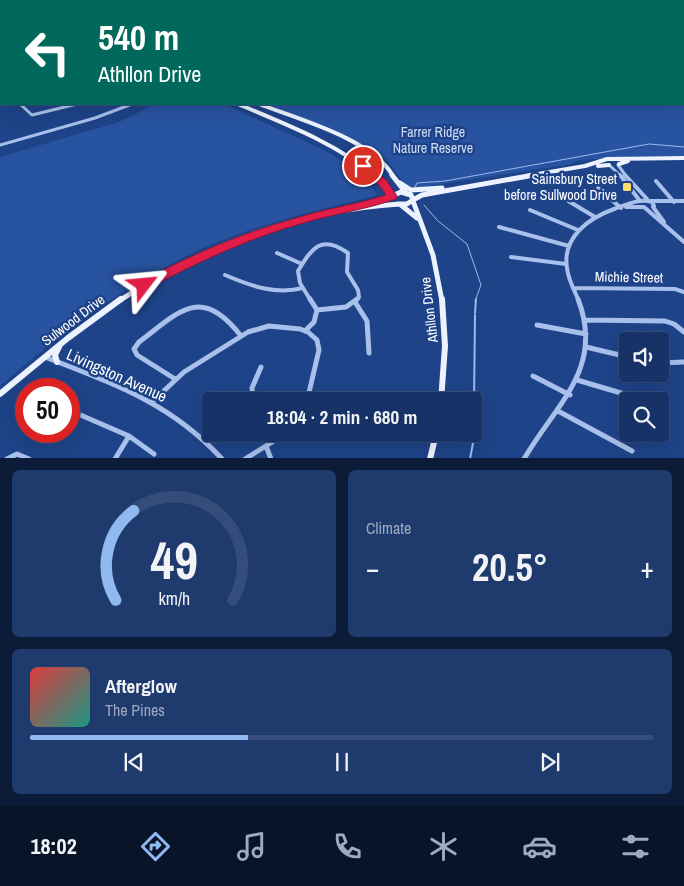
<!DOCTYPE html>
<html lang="en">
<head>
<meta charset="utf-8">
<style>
  body { margin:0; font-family:"Archivo Narrow",sans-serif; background:#1f3a6c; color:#f1f3f6; height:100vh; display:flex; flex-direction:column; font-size:19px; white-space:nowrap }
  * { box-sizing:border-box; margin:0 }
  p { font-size:16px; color:#9eaabf }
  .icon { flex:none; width:28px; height:28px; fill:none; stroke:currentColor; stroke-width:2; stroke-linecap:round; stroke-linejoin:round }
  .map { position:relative; height:458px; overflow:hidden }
  .details { display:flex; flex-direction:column; gap:12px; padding:12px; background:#0c1c38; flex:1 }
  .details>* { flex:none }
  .top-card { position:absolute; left:0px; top:0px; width:685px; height:105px; box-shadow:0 5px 20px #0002,0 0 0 1px #354d7a; background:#00695c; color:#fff; overflow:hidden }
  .controls { position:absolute; left:619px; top:332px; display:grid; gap:10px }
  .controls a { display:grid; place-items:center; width:50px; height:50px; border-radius:5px; background:#163266; box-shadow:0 5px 20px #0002,0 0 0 1px #354d7a; font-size:25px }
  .speed { position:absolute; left:15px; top:378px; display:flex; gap:10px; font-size:25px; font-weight:700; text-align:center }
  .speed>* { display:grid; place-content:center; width:65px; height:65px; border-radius:50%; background:#163266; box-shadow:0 5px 20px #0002,0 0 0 1px #354d7a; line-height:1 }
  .speed .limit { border:8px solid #d22; background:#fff; color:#111 }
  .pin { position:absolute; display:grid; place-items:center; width:42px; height:42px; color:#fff; margin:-21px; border:2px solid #fff; border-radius:50%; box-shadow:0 1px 5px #0007 }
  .me { position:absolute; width:55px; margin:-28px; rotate:61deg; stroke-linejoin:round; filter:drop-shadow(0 0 4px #0008) }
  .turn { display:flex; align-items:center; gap:18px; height:105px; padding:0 15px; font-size:22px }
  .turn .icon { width:65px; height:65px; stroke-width:2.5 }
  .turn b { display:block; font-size:35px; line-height:42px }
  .big { font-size:38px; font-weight:700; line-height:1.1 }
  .details .widget { flex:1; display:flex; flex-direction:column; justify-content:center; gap:8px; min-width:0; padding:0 18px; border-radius:8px; background:#1f3a6c }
  .details .dial { align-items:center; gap:0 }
  .dial svg { height:130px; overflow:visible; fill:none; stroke:#354d7a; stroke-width:7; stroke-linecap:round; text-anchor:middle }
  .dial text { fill:#f1f3f6; stroke:none }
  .song { display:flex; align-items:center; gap:15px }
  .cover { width:60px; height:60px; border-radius:8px; background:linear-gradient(135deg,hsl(0 70% 55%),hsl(170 70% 35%)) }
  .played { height:5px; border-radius:2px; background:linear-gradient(90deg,#90b9f0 35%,#354d7a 35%) }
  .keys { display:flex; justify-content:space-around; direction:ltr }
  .heat { display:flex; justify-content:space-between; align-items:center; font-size:28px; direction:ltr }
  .details .tiles { flex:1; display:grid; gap:12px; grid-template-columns:1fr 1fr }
  .widget:last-child { grid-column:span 2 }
  .trip { position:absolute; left:202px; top:392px; width:280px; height:50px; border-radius:5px; background:#163266; box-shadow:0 5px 20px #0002,0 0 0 1px #354d7a; font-weight:700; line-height:50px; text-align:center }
  .tab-bar { display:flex; height:80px; justify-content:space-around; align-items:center; background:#091429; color:#9eaabf }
  .tab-bar .icon { width:35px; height:35px }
  .tab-bar .on { color:#90b9f0 }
  .tab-bar b { font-size:22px; color:#f1f3f6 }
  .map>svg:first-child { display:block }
  .green { fill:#2853a0 }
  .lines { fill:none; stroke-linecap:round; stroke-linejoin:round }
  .stream-far1 { stroke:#9bbaed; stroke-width:1 }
  .stream { stroke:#9bbaed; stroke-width:2 }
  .minor-far3 { stroke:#a8c0eb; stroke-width:2.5 }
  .minor-far2 { stroke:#a8c0eb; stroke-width:3 }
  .minor-far1 { stroke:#a8c0eb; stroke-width:4 }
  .minor { stroke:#a8c0eb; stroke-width:5 }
  .major-far3 { stroke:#ecf2fe; stroke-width:3 }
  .major-far2 { stroke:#ecf2fe; stroke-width:4 }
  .major-far1 { stroke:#ecf2fe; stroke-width:5 }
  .major { stroke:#ecf2fe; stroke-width:6 }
  .route { fill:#e11d48; stroke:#92132f }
  .poi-dot { fill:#fadc67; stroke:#1e4388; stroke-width:2 }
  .labels { text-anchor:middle; stroke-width:5; stroke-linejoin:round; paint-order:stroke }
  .park-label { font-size:14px; fill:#cdddf8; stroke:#1e4388 }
  .poi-label { font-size:14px; fill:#fff; stroke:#1e4388; text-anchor:end }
  .street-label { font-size:14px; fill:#fff; stroke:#1e4388 }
  .near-street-label { font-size:16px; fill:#fff; stroke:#1e4388 }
</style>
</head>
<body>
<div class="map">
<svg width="684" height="459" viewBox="0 0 684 459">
  <rect width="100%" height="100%" fill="#1e4388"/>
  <path class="green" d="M684,24V156H639L582,160L573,162L572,164L415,188L402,181L387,160L373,151L336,133L266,104H684Z
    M156,104H224L328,152L359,172L378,195C312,212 241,227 180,259C114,293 55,338 0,386V157L119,122Z"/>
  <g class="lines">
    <path class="stream-far1" d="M55,0L57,1
      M415,187L417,183L445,181L649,144L684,147
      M424,205L438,221L467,244L481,285L475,301"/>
    <path class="stream" d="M475,313L476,299
      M474,401L475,315
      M470,459L476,427L474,402"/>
    <path class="minor-far3" d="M328,0L330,1
      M520,0L524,1
      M222,1L260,0
      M500,1L507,0
      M556,1L558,0"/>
    <path class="minor-far2" d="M20,104L32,115L77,104
      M0,145L95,118L132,104
      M609,165L621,176
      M618,165L626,176"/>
    <path class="minor-far1" d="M620,175L640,201
      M625,175L647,199
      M656,181L674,202
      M598,188L621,208
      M565,199L595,217
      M650,201H684
      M626,207H643
      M644,207L684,242
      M653,207L664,222
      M530,210L578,230
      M499,227L569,246
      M277,253L302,264
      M511,257L566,264
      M225,275C251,286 275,295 303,288
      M574,288L675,289L684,292
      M311,301L300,283L298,271C312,248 321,234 348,253L347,272L358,290L359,297L356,301
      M579,301C574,290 568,279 567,268C562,237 589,218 614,209C626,205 639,198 652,202L654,206"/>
    <path class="minor" d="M310,299L317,310
      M355,302L367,321L369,353
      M317,310L346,307L357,299
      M584,320L665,321L674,324L684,332
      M537,325L586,334
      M305,331L314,322L317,310
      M586,347L628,357
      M45,357C114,384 171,403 222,459
      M660,363L684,362
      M533,376L570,395
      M175,379L137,355L134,349L139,342C179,312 201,284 241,336
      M577,380L648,401
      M230,401L251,394
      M253,401L252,388L261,367
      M364,401L366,394
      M152,402L184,372L248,332L269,326L300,329L308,332L317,340L319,350L307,401
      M69,410L129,436
      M558,411L632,451
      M321,434L343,439L354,434
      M266,446L271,459
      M7,459L17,454L29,459
      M115,459L129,436L154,454
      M245,459L285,434
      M524,459C555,405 605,369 578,299"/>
    <path class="major-far3" d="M35,0L37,1
      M181,1L185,0"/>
    <path class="major-far2" d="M238,104C285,124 336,143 375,176
      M259,104C298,119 372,139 393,176
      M619,164L628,161
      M598,166L609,165
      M526,176L585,166L607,159L684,158"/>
    <path class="major-far1" d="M373,175L382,182L392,196
      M392,175L406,193
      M400,183L411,190L442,188
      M392,196L401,192L411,195L413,200
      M413,200L422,195L534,175
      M413,201L433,255L442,301
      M376,202L392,196
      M397,204H407L413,200
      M401,205L417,218
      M119,301C202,245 301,210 400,204"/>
    <path class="major" d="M57,362L55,355L59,347
      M0,394L68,338L121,299
      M441,401L445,346L442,299
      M430,459L436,434"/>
  </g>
  <path class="route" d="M360,163H367L387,181L397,196L396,199C364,210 332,214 300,224C247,239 198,262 149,288H140L138,285L140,282C189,256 239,234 293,219C323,209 355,205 386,195L380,186L360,168Z"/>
  <rect class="poi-dot" x="622" y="182" width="10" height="10" rx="2.5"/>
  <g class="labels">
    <g class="park-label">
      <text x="433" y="137">Farrer Ridge<tspan x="433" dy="16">Nature Reserve</tspan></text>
    </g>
    <g class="poi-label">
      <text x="617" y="184">Sainsbury Street<tspan x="617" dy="16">before Sullwood Drive</tspan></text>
    </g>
    <g class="street-label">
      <text transform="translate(629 277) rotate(1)" y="5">Michie Street</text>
      <text transform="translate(429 310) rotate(-97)" y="5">Athllon Drive</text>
      <text transform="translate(73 320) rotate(-37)" y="5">Sulwood Drive</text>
    </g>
    <g class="near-street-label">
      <text transform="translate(117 375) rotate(24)" y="6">Livingston Avenue</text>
    </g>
  </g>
</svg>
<div class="controls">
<a><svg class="icon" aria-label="sound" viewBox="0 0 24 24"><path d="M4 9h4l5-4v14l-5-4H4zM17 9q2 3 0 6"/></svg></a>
<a><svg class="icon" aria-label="search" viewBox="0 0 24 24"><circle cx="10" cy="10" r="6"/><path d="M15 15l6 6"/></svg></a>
</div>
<div class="speed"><div class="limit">50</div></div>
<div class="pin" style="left:363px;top:166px;background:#d93025"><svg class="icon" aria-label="arrive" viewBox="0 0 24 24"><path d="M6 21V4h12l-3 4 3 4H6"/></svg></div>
<svg class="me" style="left:144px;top:285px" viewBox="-20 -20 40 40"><path d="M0-17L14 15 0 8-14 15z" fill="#e11d48" stroke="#fff" stroke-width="4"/></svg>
<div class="trip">18:04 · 2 min · 680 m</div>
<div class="top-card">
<div class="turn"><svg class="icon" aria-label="left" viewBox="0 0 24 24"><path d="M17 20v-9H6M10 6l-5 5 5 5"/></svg><div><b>540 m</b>Athllon Drive</div></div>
</div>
</div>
<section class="details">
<div class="tiles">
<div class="widget dial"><svg viewBox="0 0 100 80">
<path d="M14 69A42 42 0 1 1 86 69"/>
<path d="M14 69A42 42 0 0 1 25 14" stroke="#90b9f0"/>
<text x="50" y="56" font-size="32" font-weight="700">49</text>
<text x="50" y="72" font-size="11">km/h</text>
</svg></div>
<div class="widget"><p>Climate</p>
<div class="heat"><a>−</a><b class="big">20.5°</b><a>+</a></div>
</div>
<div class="widget">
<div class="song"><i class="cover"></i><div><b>Afterglow</b><p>The Pines</p></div></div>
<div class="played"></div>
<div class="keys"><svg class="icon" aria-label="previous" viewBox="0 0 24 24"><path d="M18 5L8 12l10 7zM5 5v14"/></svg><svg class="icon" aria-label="pause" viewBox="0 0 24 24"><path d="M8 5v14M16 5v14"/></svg><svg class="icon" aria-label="next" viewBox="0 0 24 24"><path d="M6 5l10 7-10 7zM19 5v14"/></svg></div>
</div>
</div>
</section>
<nav class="tab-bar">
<b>18:02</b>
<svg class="icon on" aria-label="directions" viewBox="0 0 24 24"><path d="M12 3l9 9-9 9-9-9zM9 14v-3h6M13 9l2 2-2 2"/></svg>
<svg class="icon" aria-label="music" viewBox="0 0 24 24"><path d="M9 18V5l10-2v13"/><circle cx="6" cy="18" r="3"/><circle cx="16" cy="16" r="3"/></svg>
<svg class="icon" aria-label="phone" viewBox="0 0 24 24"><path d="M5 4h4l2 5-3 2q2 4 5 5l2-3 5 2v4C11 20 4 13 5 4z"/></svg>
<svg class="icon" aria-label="climate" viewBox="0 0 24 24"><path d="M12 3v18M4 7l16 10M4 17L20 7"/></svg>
<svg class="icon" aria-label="car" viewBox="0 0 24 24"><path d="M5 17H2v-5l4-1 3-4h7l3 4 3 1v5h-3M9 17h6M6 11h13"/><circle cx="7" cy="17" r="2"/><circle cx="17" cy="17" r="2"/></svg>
<svg class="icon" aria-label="filters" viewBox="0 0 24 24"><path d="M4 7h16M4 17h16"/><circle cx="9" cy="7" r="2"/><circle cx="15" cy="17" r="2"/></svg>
</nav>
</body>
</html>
